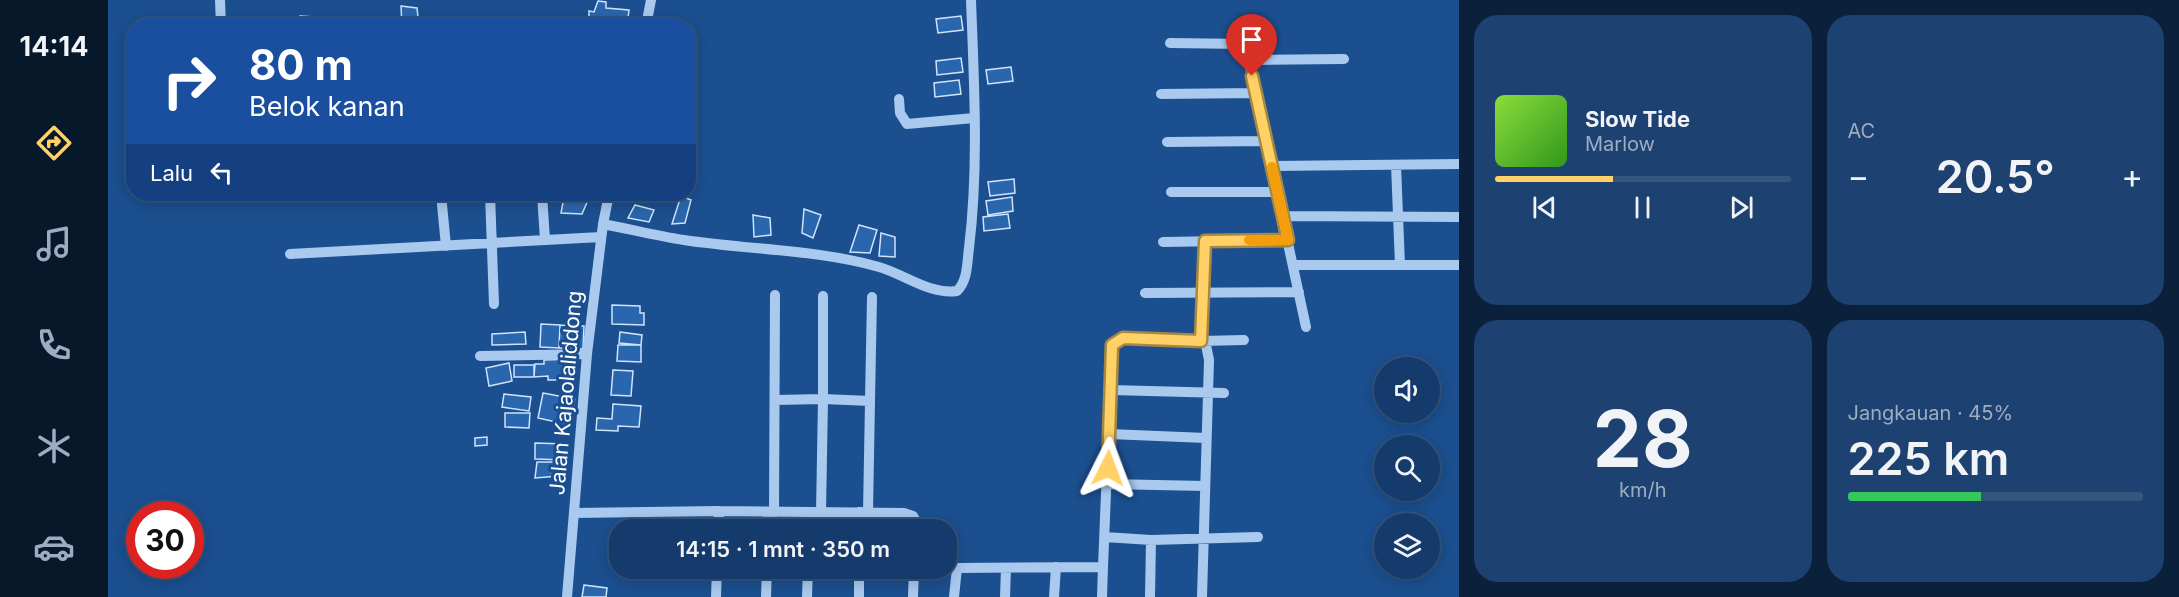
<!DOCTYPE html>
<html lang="id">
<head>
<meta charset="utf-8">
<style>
  body { margin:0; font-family:Inter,sans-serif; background:#1d4271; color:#f1f3f6; height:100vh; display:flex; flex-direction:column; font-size:22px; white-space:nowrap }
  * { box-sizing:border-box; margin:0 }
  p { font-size:20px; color:#9dadc1 }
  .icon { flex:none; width:33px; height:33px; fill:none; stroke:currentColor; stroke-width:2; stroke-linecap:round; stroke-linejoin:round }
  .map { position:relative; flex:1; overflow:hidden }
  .drawer { display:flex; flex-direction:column; gap:15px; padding:15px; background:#0b203b; width:720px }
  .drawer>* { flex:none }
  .hud { position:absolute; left:18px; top:18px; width:570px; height:183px; border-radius:24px; box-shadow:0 3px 15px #0003,0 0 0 2px #33557e; background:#1a4fa0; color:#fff; overflow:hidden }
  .buttons { position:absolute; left:1266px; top:357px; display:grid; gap:12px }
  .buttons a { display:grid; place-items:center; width:66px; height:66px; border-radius:50%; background:#143b6b; box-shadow:0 3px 15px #0003,0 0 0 2px #33557e; font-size:30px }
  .speed { position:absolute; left:18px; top:501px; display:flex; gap:12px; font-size:30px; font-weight:700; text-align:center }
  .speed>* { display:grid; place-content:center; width:78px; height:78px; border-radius:50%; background:#143b6b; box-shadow:0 3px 15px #0003,0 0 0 2px #33557e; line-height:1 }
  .speed .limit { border:9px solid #d22; background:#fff; color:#111 }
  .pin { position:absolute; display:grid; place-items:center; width:51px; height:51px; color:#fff; margin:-62px -26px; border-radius:50% 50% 50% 0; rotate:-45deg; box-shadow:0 0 6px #0007 }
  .pin .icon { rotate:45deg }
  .me { position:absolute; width:66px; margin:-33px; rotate:3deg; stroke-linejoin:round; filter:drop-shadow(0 0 4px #0008) }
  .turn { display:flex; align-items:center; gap:21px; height:126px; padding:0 24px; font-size:27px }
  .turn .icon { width:78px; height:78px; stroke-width:2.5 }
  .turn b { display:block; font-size:42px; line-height:51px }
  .then { display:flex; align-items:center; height:57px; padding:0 24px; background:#0003; gap:12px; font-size:22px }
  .big { font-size:45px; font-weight:600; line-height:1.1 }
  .drawer .tile { flex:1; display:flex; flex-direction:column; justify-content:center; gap:9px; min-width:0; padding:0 21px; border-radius:24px; background:#1d4271 }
  .drawer .dial { align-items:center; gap:0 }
  .dial b { font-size:78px; line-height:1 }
  .song { display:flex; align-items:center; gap:18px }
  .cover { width:72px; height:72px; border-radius:9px; background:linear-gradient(135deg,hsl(90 70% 55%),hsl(110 70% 35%)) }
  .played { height:6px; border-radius:3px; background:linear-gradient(90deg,#ffd166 40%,#33557e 40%) }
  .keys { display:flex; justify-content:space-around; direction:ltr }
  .heat { display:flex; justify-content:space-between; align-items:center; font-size:33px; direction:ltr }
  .charge { height:9px; border-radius:4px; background:linear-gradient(90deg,#34c759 45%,#33557e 0) }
  .drawer .tiles { flex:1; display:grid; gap:15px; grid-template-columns:repeat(2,1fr) }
  .trip { position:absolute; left:501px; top:519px; width:348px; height:60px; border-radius:24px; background:#143b6b; box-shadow:0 3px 15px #0003,0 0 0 2px #33557e; font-weight:600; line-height:60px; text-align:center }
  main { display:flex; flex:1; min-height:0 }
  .tabs { display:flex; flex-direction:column; width:108px; justify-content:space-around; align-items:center; background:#08182b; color:#9dadc1 }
  .tabs .icon { width:42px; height:42px }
  .tabs .current { color:#ffd166 }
  .tabs b { font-size:27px; color:#f1f3f6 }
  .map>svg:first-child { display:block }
  .building { fill:#2a66ad; stroke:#cfe3fa; stroke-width:1.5 }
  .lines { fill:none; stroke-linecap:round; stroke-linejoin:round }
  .minor { stroke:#a9c9ee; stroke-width:10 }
  .route-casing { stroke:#a68842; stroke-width:15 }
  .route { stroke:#ffd166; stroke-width:10 }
  .slow { stroke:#f59e0b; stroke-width:10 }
  .labels { text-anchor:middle; stroke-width:6; stroke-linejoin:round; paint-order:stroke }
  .street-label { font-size:21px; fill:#fff; stroke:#1b4f8f }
</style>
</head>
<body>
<main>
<nav class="tabs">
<b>14:14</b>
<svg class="icon current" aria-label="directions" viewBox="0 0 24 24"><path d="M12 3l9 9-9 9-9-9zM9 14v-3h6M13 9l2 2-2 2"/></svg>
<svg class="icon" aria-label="music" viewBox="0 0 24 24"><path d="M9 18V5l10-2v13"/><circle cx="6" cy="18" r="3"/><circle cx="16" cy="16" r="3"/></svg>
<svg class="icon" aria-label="phone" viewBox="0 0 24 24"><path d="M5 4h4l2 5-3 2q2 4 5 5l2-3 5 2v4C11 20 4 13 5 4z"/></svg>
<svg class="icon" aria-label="climate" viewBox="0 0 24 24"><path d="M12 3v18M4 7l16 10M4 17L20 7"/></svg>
<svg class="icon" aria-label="car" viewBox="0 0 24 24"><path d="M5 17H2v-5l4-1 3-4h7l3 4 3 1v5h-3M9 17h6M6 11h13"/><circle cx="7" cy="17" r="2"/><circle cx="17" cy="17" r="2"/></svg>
</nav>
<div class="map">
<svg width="1351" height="597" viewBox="0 0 1351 597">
  <rect width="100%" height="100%" fill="#1b4f8f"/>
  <path class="building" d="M490,1L498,2V8L521,10L519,26L488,25V20L481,18V11L486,12Z
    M293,6L309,8L311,26H294Z
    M192,16L207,17L208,26H192Z
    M853,16L855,30L830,33L828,19Z
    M580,39H587V53H580Z
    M853,58L855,72L829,75L828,61Z
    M903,67L905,81L880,84L878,70Z
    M851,80L853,94L827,97L826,83Z
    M906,179L907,193L882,196L880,182Z
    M529,194H552L551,202L528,199Z
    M573,196L583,200L577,223L564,224Z
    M456,197L480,200L474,214L453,213Z
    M904,197L905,211L880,215L878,201Z
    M527,205L546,210L541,222L520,218Z
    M696,209L713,215L705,238L694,233Z
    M900,214L902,228L876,231L875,217Z
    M645,215L662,218L663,235L646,237Z
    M751,225L769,230L762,253L742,252Z
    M773,233L787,237V257L771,256Z
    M504,305L532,306V313H536V325L504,324Z
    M433,324L452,325L451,348L432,347Z
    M452,325L476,326L475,349L451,348Z
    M417,332L418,344L384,345V334Z
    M512,332L534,335L533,345L511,343Z
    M510,345H533V362L509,361Z
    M467,359V380H440V376L426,377L427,364H436V360Z
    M401,363L404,381L381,386L378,368Z
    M406,365H426V377H406Z
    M505,370L525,371L523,396L503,395Z
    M435,393L467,399L462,425L430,418Z
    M396,394L423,397L421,411L394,407Z
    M505,404L533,406L531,427L510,426V431L488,430L489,418L504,419Z
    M397,413H422L421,428L397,427Z
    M379,437V445L367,446V438Z
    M427,443L458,444L457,460L427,459Z
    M429,462H452L451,476L427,478Z
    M476,585L499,588L498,597H474Z"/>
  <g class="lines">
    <path class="minor" d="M112,0L113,26
      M538,26L543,0
      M1062,43L1137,44L1198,327
      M1141,60L1236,59
      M1053,94L1148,93
      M791,99L792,113L799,124L866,118
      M1059,142L1158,141
      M1288,165L1292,265
      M1164,166L1351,164
      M1063,192H1169
      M333,194L338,246
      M382,194L386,304
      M434,194L437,240
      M1174,216L1351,217
      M495,224C522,229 549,236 576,240C641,250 707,249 771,267C796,274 822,295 849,291C860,281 859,262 861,248C871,166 866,83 863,0
      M1097,241L1093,341L1136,340
      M1055,242L1180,240
      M182,254L493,237
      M1185,265H1351
      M1037,293L1191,292
      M372,356L479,354
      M1003,390L1116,393
      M667,400L715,399V296
      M762,401L764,297
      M1001,434L1098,438
      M999,484L1097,486
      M466,513L611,511L796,513L805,516L813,530
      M666,513L667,295
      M713,513L715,399L762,401L760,513
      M610,530L611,511
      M660,530V513
      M700,530V513
      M752,530V512
      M997,537L1043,540L1150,537
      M838,566L849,568L995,567L1004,345L1015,338L1093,341L1098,345L1101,360L1094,597
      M459,597L479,354L495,224L501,194
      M608,597L609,568
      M658,597L659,568
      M699,597L700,568
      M751,597V568
      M805,597L806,568
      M846,597L849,568
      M897,597L898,568
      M946,597L948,567
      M994,597L995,567
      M1042,597L1043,540"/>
  </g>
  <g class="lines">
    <defs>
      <path id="route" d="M1000,468L1004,345L1015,338L1093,341L1097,241L1180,240L1144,76"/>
    </defs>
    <use href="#route" class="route-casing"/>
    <use href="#route" class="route"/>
    <path class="slow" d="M1141,240H1180L1164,167"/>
  </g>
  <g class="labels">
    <g class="street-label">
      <text transform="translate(458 393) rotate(-85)" y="7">Jalan Kajaolaliddong</text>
    </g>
  </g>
</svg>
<div class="buttons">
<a><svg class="icon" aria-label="sound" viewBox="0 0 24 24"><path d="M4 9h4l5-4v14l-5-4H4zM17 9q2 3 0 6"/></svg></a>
<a><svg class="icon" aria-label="search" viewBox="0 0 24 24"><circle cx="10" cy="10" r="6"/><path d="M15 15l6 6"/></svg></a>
<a><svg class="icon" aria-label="layers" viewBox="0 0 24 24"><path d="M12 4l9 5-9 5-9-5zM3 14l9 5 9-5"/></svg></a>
</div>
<div class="speed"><div class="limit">30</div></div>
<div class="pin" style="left:1144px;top:76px;background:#d93025"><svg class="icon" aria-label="arrive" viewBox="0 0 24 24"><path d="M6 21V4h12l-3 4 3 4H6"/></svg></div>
<svg class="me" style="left:1000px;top:468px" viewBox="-20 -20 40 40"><path d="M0-17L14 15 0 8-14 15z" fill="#ffd166" stroke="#fff" stroke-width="4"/></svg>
<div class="trip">14:15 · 1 mnt · 350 m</div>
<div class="hud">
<div class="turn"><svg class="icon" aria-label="right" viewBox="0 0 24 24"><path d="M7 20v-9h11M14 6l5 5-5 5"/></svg><div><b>80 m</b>Belok kanan</div></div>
<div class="then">Lalu<svg class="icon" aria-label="left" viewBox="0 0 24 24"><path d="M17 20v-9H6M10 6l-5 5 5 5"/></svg></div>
</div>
</div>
<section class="drawer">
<div class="tiles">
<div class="tile">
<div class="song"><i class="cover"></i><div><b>Slow Tide</b><p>Marlow</p></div></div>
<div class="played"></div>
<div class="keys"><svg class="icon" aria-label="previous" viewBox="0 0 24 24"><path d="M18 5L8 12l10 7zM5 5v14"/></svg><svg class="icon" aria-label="pause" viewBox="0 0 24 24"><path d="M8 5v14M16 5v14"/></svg><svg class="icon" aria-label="next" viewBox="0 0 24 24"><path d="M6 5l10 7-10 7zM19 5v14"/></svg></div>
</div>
<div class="tile"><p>AC</p>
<div class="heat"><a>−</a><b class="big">20.5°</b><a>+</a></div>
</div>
<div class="tile dial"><b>28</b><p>km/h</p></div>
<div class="tile"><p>Jangkauan · 45%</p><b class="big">225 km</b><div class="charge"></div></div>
</div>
</section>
</main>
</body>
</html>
